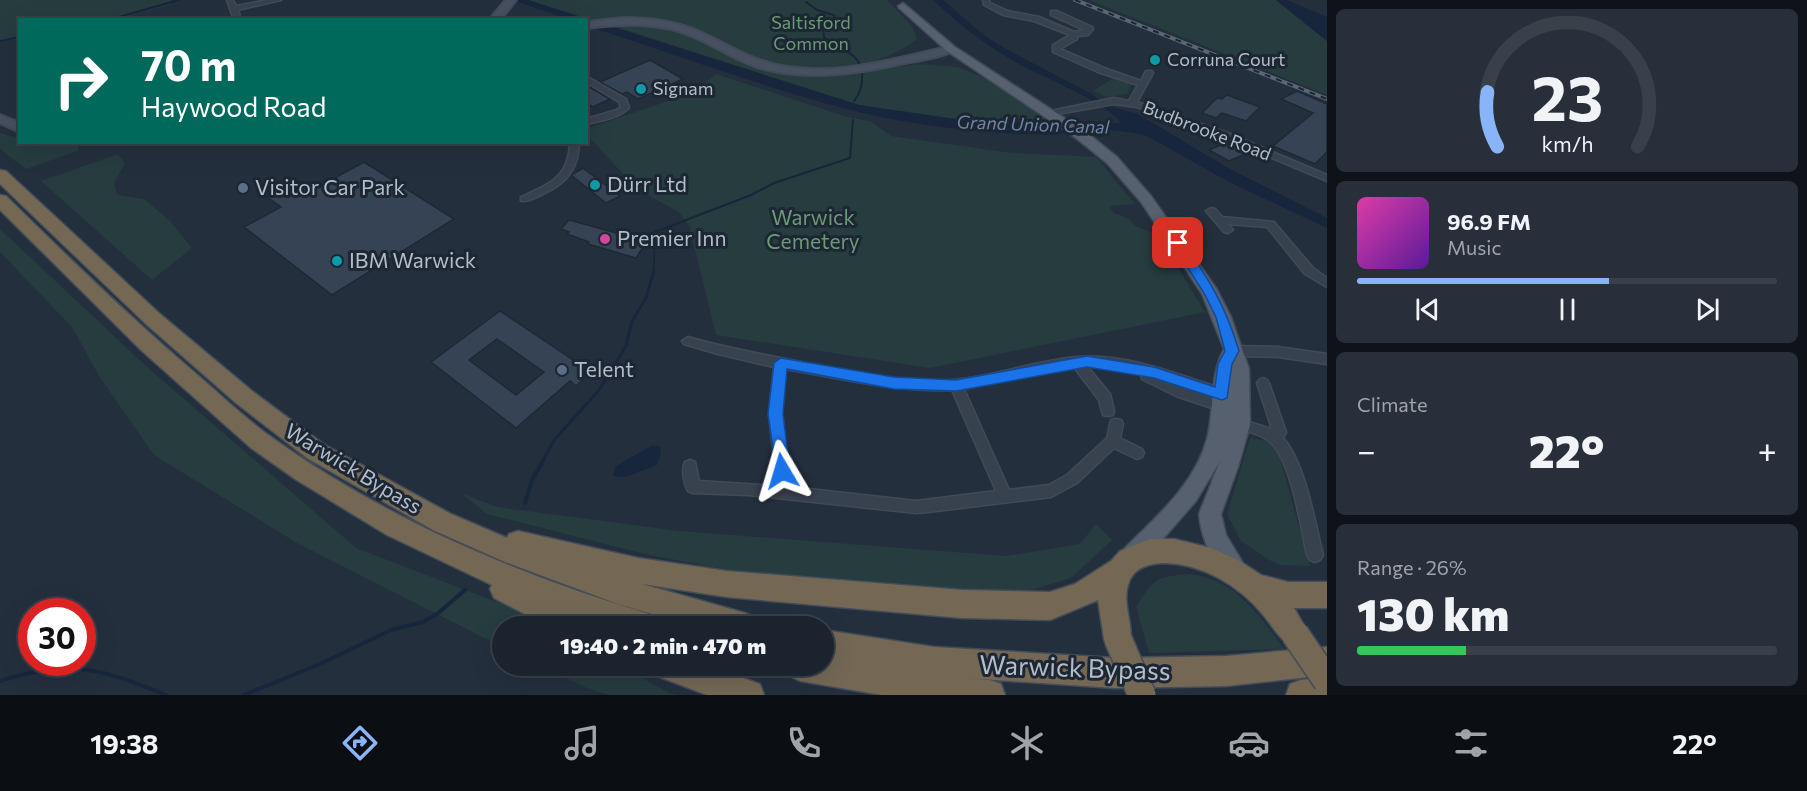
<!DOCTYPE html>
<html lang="en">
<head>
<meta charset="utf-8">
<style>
  body { margin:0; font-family:Commissioner,sans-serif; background:#282f3a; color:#f1f3f6; height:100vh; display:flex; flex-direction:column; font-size:22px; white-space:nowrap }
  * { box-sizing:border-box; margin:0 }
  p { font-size:20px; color:#a0a4aa }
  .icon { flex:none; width:33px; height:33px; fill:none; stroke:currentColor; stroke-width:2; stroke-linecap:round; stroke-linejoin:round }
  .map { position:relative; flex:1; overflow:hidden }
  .side { display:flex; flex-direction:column; gap:9px; padding:9px; background:#0f1319; width:480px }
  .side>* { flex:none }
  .guide { position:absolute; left:18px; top:18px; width:570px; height:126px; border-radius:0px; box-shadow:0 6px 24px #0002,0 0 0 2px #39404a; background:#00695c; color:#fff; overflow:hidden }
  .speed { position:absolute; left:18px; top:598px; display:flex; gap:12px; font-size:30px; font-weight:700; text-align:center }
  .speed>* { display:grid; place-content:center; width:78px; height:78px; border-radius:50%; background:#1b232e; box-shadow:0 6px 24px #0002,0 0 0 2px #39404a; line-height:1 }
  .speed .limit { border:9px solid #d22; background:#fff; color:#111 }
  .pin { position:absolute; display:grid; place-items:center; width:51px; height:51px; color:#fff; margin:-26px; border-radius:12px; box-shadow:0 3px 9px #0006 }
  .me { position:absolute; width:66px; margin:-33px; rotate:353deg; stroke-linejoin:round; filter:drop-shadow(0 0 4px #0008) }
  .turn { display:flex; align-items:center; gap:21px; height:126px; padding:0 24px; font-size:27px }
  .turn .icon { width:78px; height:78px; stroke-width:2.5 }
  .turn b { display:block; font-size:42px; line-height:51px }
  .big { font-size:45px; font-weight:800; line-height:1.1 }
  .side .card { flex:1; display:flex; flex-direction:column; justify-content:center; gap:9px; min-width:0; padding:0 21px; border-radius:9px; background:#282f3a }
  .side .dial { align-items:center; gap:0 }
  .dial svg { height:156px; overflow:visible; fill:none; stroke:#39404a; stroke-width:7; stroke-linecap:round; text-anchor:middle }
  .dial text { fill:#f1f3f6; stroke:none }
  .song { display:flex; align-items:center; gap:18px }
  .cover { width:72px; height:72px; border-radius:9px; background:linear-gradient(135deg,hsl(320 70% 55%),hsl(270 70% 35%)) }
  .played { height:6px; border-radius:3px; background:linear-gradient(90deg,#8ab4f8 60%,#39404a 60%) }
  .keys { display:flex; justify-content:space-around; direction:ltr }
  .heat { display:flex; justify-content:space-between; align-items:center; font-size:33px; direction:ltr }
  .charge { height:9px; border-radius:4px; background:linear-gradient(90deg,#34c759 26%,#39404a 0) }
  .trip { position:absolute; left:492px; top:616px; width:342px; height:60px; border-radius:30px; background:#1b232e; box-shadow:0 6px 24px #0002,0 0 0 2px #39404a; font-weight:800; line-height:60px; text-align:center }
  .tabs { display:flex; height:96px; justify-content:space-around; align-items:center; background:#0b0e12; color:#a0a4aa }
  .tabs .icon { width:42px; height:42px }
  .tabs .active { color:#8ab4f8 }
  .tabs b { font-size:27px; color:#f1f3f6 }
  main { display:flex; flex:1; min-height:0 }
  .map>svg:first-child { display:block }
  .green { fill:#263c3f }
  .water { fill:#17263c }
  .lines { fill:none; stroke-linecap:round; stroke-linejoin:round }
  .stream-far2 { stroke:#17263c; stroke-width:2 }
  .stream-far1 { stroke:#17263c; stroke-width:3 }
  .stream { stroke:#17263c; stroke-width:4 }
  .building { fill:#364354; stroke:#1f2835; stroke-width:1.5; fill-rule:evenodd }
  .street-casing { stroke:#414a57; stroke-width:3 }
  .secondary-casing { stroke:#414a57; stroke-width:4 }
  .primary-casing { stroke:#414a57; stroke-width:3 }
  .highway-casing { stroke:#434c59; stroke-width:3 }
  .street { fill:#38414e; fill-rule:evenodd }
  .secondary { fill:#465061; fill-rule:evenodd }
  .primary { fill:#56606e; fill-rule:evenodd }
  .highway { fill:#746855; fill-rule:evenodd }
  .rail-casing { stroke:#5a6575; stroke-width:4 }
  .rail { stroke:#1d2633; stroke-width:2; stroke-dasharray:6; stroke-linecap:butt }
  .highway-bridge-casing { stroke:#434c59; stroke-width:30; stroke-linecap:butt }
  .highway-bridge { stroke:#746855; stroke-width:27 }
  .route { fill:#1a73e8; stroke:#114b97; stroke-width:1.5 }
  .culture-dot { fill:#0f9aa8; stroke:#1d2633; stroke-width:2 }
  .service-dot { fill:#5c6f8a; stroke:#1d2633; stroke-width:2 }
  .hotel-dot { fill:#d1479c; stroke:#1d2633; stroke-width:2 }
  .labels { text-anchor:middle; stroke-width:6; stroke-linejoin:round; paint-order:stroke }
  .far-park-label { font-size:18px; fill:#6b9a76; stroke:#1d2633 }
  .far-poi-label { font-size:18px; fill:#b4bcc9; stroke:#1d2633; text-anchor:start }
  .far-water-label { font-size:18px; font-style:italic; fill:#6d86a8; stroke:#1d2633 }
  .far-street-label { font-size:18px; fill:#b4bcc9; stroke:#1d2633 }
  .poi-label { font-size:21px; fill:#b4bcc9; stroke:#1d2633; text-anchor:start }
  .park-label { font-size:21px; fill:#6b9a76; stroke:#1d2633 }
  .street-label { font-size:21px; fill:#b4bcc9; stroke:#1d2633 }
  .near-street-label { font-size:26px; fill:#b4bcc9; stroke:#1d2633 }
</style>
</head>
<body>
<main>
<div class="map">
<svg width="1327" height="695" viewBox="0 0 1327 695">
  <rect width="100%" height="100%" fill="#242f3e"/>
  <path class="green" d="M0,0H170L172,4L118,19L20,20L19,39L0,42Z
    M528,0H887L912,26L917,39C873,74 798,78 746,56C721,46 698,27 671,21C646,16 623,20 598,21C582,21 545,5 528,0Z
    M1089,0H1276L1327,41V95Z
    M634,23L664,25L692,36L728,56L754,65L846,73L919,64L958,67L989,80L1060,127L1038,123L938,118L859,105L610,25Z
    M716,74L847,117L870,121L891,136L1012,153L1096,157L1135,204L1109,206L1114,213L1129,219L1135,226L1158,235L1205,312L930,368L716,335L689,226L679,212L638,190L587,135L586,129L694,92Z
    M1115,77L1132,83L1127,94L1107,97L1093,91Z
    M0,133L19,138L20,142L79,146L78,151L26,169L0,149Z
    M118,154L125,163L114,183L117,195L144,199L168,219L192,248L152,280L41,181Z
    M0,229L146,366L356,548L528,614L551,627H502V647L297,543L154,455L99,376L72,327L0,252Z
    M1250,438L1276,443L1310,566L1281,565L1271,561L1241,541L1227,514Z
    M461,493L497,507L679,531L1006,556L1080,544L1096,524L1112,540L1071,578L1024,592L777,579L649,555L487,514Z
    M1190,574C1238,581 1257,613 1284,649L1149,653L1136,607C1155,578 1154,577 1190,574Z
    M542,666H621L669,693L677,695H609L587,688Z"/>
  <path class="water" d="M513,0H528L859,105L970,121L1038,123L1056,127L1121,123C1106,101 1041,77 1014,61C984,44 958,24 933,0H943L985,36L1006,49L1088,92L1109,106L1138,114L1228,168L1327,218V228L1229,182L1149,137C1118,127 1084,129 1052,135C980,133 909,126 839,107C754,84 671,53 587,26L586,20L567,19Z
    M1276,0H1287L1327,17V41Z
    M653,445L660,447L661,453L657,465L626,477L613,476L616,466Z"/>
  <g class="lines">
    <path class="stream-far2" d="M806,2L817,10L834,15L835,19L823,29L824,37C841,51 864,53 862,79C862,88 859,95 854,101
      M108,20L179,0
      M0,41L20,37
      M654,272C653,258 656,246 655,232L751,195L774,183L850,158L853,120"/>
    <path class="stream-far1" d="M543,460L555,439L599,390L626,346L632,321L646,298L654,270"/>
    <path class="stream" d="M525,503L532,480L544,459
      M0,681C70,659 100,668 166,695
      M244,695L320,664L391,630L423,622L437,614L465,590"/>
  </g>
  <path class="building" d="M650,60L683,79L638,99L627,92L622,94L600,82Z
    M586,85L610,99L593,107L586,102Z
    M1297,91L1327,104V152L1315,164L1273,146L1313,113L1281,99Z
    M1227,95L1260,107L1246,121L1222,113L1216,118L1202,113L1217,98L1222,99Z
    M1227,142L1232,144L1248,153L1229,161L1209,150Z
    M364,162L454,219L332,295L244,227L281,207L267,197L299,181L313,190Z
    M583,168L620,196L606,203L571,175Z
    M569,220L613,232L645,244L636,258L588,244L589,242L567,234L569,232L561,229Z
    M500,311L585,368L579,373L586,377L576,386L570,381L516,428L431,362ZM497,339L544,372L516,395L469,360Z"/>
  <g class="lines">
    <defs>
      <path id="street" d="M227,0H233L236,6L268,0H281L238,10L241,20H234Z
        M983,0H989L990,3L1008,11L1039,17L1074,32L1084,30L1051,15V11H1057L1092,27L1093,29L1088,35L1077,36V39L1060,49L1104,68L1141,81L1146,71H1152L1153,73L1137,102L1230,134L1327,175V181L1224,138L1137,107L1114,104L1046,116V112L1114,98L1129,101L1138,85L1098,72L1053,52V45L1070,35L1034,21L1003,15L984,5Z
        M586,76L626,99L629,108C619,118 600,121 586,124V119L617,110L621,107L619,102L586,82Z
        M570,142H579C579,169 566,183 543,194C536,197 529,202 521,201V197C549,184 569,178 570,142Z
        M1211,208L1215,209L1222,217L1274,222L1313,268L1327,278V287L1305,274L1267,227L1228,224L1233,230L1228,233L1224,232L1206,211Z
        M688,337C729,349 770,356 812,364C854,372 896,381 938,381C986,380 1030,361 1077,357C1127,353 1180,375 1226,390L1232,398L1227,403L1232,404L1233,408L1232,412L1227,413L1176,396L1142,379L1141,374L1110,368L1087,366L1110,394L1114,411L1113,415L1108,416L1103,415L1099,400L1074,367L964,389L1009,490L1049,485L1067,475L1107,438L1111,420L1116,419L1121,420L1123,424L1120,438L1142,449L1144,453L1142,457L1137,459L1114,448L1077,483L1051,497L928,512L916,513L748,495L693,493L688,491C684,484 681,470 685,462L690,460L695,462L699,481L777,486L769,414L774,367L718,354L684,344L682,341ZM786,369C841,379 896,392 952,390L996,491L916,501L791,487L781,414ZM1171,382L1218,398L1220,401Z
        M1232,346L1278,347L1327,354V364L1278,357L1232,356L1228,354L1226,351L1228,348Z
        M1263,378L1267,380L1269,383L1286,432L1283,438C1305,462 1315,523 1323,555L1320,560L1315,562L1310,560L1307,555C1301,528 1291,459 1270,442C1260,433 1244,431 1231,427L1229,423L1231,419L1236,418L1272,429L1257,383L1259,380Z"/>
      <path id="secondary" d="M506,0H516L500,20H489Z
        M624,18C651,18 676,21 700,32C721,41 740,54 762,61C823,81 891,60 951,46L956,49C946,57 914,61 900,64C855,74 810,80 764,69C739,63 718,47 694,37C659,21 623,24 586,28V22Z
        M0,115L20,123V132L0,123Z"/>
      <path id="primary" d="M903,3L955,47L1086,132L1117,157L1151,196L1216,288L1231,317L1249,369L1250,425L1238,467L1221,514L1226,535L1249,573L1246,581L1238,584C1215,575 1201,537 1199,514L1220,461L1196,501L1141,564L1133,567L1125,564L1122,556L1125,548C1156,517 1195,484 1207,439C1215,408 1209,377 1224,349L1202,294L1141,202L1107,163L1076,138L947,51L899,8L898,6Z"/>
      <path id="highway" d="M0,170L6,171L160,314L252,391L323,444L451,514L507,538L509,534L518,531L638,558L727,571L962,590L1050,592L1075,584L1111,561L1120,551L1150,539H1174L1211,548L1238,560L1261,575L1288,582H1327V608H1294L1309,634L1305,644L1295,648C1281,642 1274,628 1264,616C1240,586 1202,563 1162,563C1148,564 1134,568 1129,582C1120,605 1137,628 1128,649L1118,653L1108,649L1104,639L1098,600L1050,620L962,618L727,597L642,584L745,613L755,617L759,627H696L618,604L505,562L433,530L307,458L236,403L146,324L0,184Z
        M0,195L6,196C70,259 134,321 201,378C223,397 244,417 267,434C382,517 511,572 646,613L656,617L660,627H601L592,624L593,627H550L494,598L490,589L492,585L387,535L295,479L251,448L142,351L0,210Z
        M824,630L934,647L1115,658L1226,656L1327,647V675L1226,686L1115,688L966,678L990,680L1001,684L1005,695H882L800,681L790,676L785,666H824Z
        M652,666H709L760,684L764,695H707L657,676Z
        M1327,677V695H1286L1290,684L1301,680Z"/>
    </defs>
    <use href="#street" class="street-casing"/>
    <use href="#secondary" class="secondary-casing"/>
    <use href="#primary" class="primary-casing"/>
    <use href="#highway" class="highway-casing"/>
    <use href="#street" class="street"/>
    <use href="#secondary" class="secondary"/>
    <use href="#primary" class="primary"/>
    <use href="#highway" class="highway"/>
    <defs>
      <path id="rail" d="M1075,0L1327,99"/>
    </defs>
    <use href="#rail" class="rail-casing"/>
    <use href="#rail" class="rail"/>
    <defs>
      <path id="highway-bridge" d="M1295,634L1327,681
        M1118,639L1142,695"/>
    </defs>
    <use href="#highway-bridge" class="highway-bridge-casing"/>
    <use href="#highway-bridge" class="highway-bridge"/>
  </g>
  <path class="route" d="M1178,239L1182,240C1209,280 1225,304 1239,351L1232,364L1227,398L1222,400L1154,378L1087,367L956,391L894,389L787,369L783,414L790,471L788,476L782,478L777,476L768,414L774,363L781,358L894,377L956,380L1087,356L1154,367L1215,387L1218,364L1225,351L1216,317L1204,293L1172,243Z"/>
  <g class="culture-dot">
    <circle cx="1155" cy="60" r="6"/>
    <circle cx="641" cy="89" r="6"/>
    <circle cx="595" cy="185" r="6"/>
    <circle cx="337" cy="261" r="6"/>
  </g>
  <g class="service-dot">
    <circle cx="243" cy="188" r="6"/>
    <circle cx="562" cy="370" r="6"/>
  </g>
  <circle class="hotel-dot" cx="605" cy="239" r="6"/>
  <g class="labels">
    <g class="far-park-label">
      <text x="811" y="29">Saltisford<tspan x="811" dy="21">Common</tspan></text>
    </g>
    <g class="far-poi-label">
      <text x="1167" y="66">Corruna Court</text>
      <text x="653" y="95">Signam</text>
    </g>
    <g class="far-water-label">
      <text transform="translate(1033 125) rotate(2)" y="6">Grand Union Canal</text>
    </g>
    <g class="far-street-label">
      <text transform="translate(1207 131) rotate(21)" y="6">Budbrooke Road</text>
    </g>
    <g class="poi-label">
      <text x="607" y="192">Dürr Ltd</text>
      <text x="255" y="195">Visitor Car Park</text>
      <text x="617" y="246">Premier Inn</text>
      <text x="349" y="268">IBM Warwick</text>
      <text x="574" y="377">Telent</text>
    </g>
    <g class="park-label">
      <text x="813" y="225">Warwick<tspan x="813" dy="24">Cemetery</tspan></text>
    </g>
    <g class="street-label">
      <text transform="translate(353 469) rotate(31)" y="7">Warwick Bypass</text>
    </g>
    <g class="near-street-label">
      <text transform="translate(1075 668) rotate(2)" y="9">Warwick Bypass</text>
    </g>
  </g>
</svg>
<div class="speed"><div class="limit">30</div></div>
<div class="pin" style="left:1178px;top:243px;background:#d93025"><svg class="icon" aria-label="arrive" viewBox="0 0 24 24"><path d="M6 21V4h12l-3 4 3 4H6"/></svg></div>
<svg class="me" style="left:782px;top:471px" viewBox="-20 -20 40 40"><path d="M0-17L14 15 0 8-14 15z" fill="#1a73e8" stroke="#fff" stroke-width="4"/></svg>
<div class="trip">19:40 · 2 min · 470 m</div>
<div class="guide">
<div class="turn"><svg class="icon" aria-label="right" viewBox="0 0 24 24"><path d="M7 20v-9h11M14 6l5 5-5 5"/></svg><div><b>70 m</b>Haywood Road</div></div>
</div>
</div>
<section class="side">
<div class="card dial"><svg viewBox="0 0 100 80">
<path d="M14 69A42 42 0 1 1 86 69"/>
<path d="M14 69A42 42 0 0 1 9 41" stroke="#8ab4f8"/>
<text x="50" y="56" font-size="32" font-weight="700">23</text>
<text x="50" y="72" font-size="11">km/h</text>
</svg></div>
<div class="card">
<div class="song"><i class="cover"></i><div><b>96.9 FM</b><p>Music</p></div></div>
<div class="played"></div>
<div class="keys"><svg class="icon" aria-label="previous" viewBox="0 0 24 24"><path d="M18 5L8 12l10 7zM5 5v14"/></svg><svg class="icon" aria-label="pause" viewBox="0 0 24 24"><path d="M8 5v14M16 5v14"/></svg><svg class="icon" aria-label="next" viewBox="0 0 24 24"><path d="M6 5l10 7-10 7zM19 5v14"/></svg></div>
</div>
<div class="card"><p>Climate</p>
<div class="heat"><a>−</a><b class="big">22°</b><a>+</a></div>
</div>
<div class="card"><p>Range · 26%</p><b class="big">130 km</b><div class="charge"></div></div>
</section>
</main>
<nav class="tabs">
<b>19:38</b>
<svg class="icon active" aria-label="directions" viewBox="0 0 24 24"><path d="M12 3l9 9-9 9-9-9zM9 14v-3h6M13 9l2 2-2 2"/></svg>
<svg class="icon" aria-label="music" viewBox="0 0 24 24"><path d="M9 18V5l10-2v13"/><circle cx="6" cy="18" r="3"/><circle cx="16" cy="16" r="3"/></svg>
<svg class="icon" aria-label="phone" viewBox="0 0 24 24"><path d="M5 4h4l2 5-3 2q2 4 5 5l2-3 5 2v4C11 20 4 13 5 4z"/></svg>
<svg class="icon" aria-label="climate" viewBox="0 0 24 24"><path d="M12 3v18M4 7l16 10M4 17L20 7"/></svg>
<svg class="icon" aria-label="car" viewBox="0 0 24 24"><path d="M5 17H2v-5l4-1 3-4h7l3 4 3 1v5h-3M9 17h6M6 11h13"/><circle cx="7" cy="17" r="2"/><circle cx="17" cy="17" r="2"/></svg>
<svg class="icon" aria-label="filters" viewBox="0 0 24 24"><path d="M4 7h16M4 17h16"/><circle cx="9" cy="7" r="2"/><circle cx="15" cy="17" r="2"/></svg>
<b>22°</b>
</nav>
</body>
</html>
